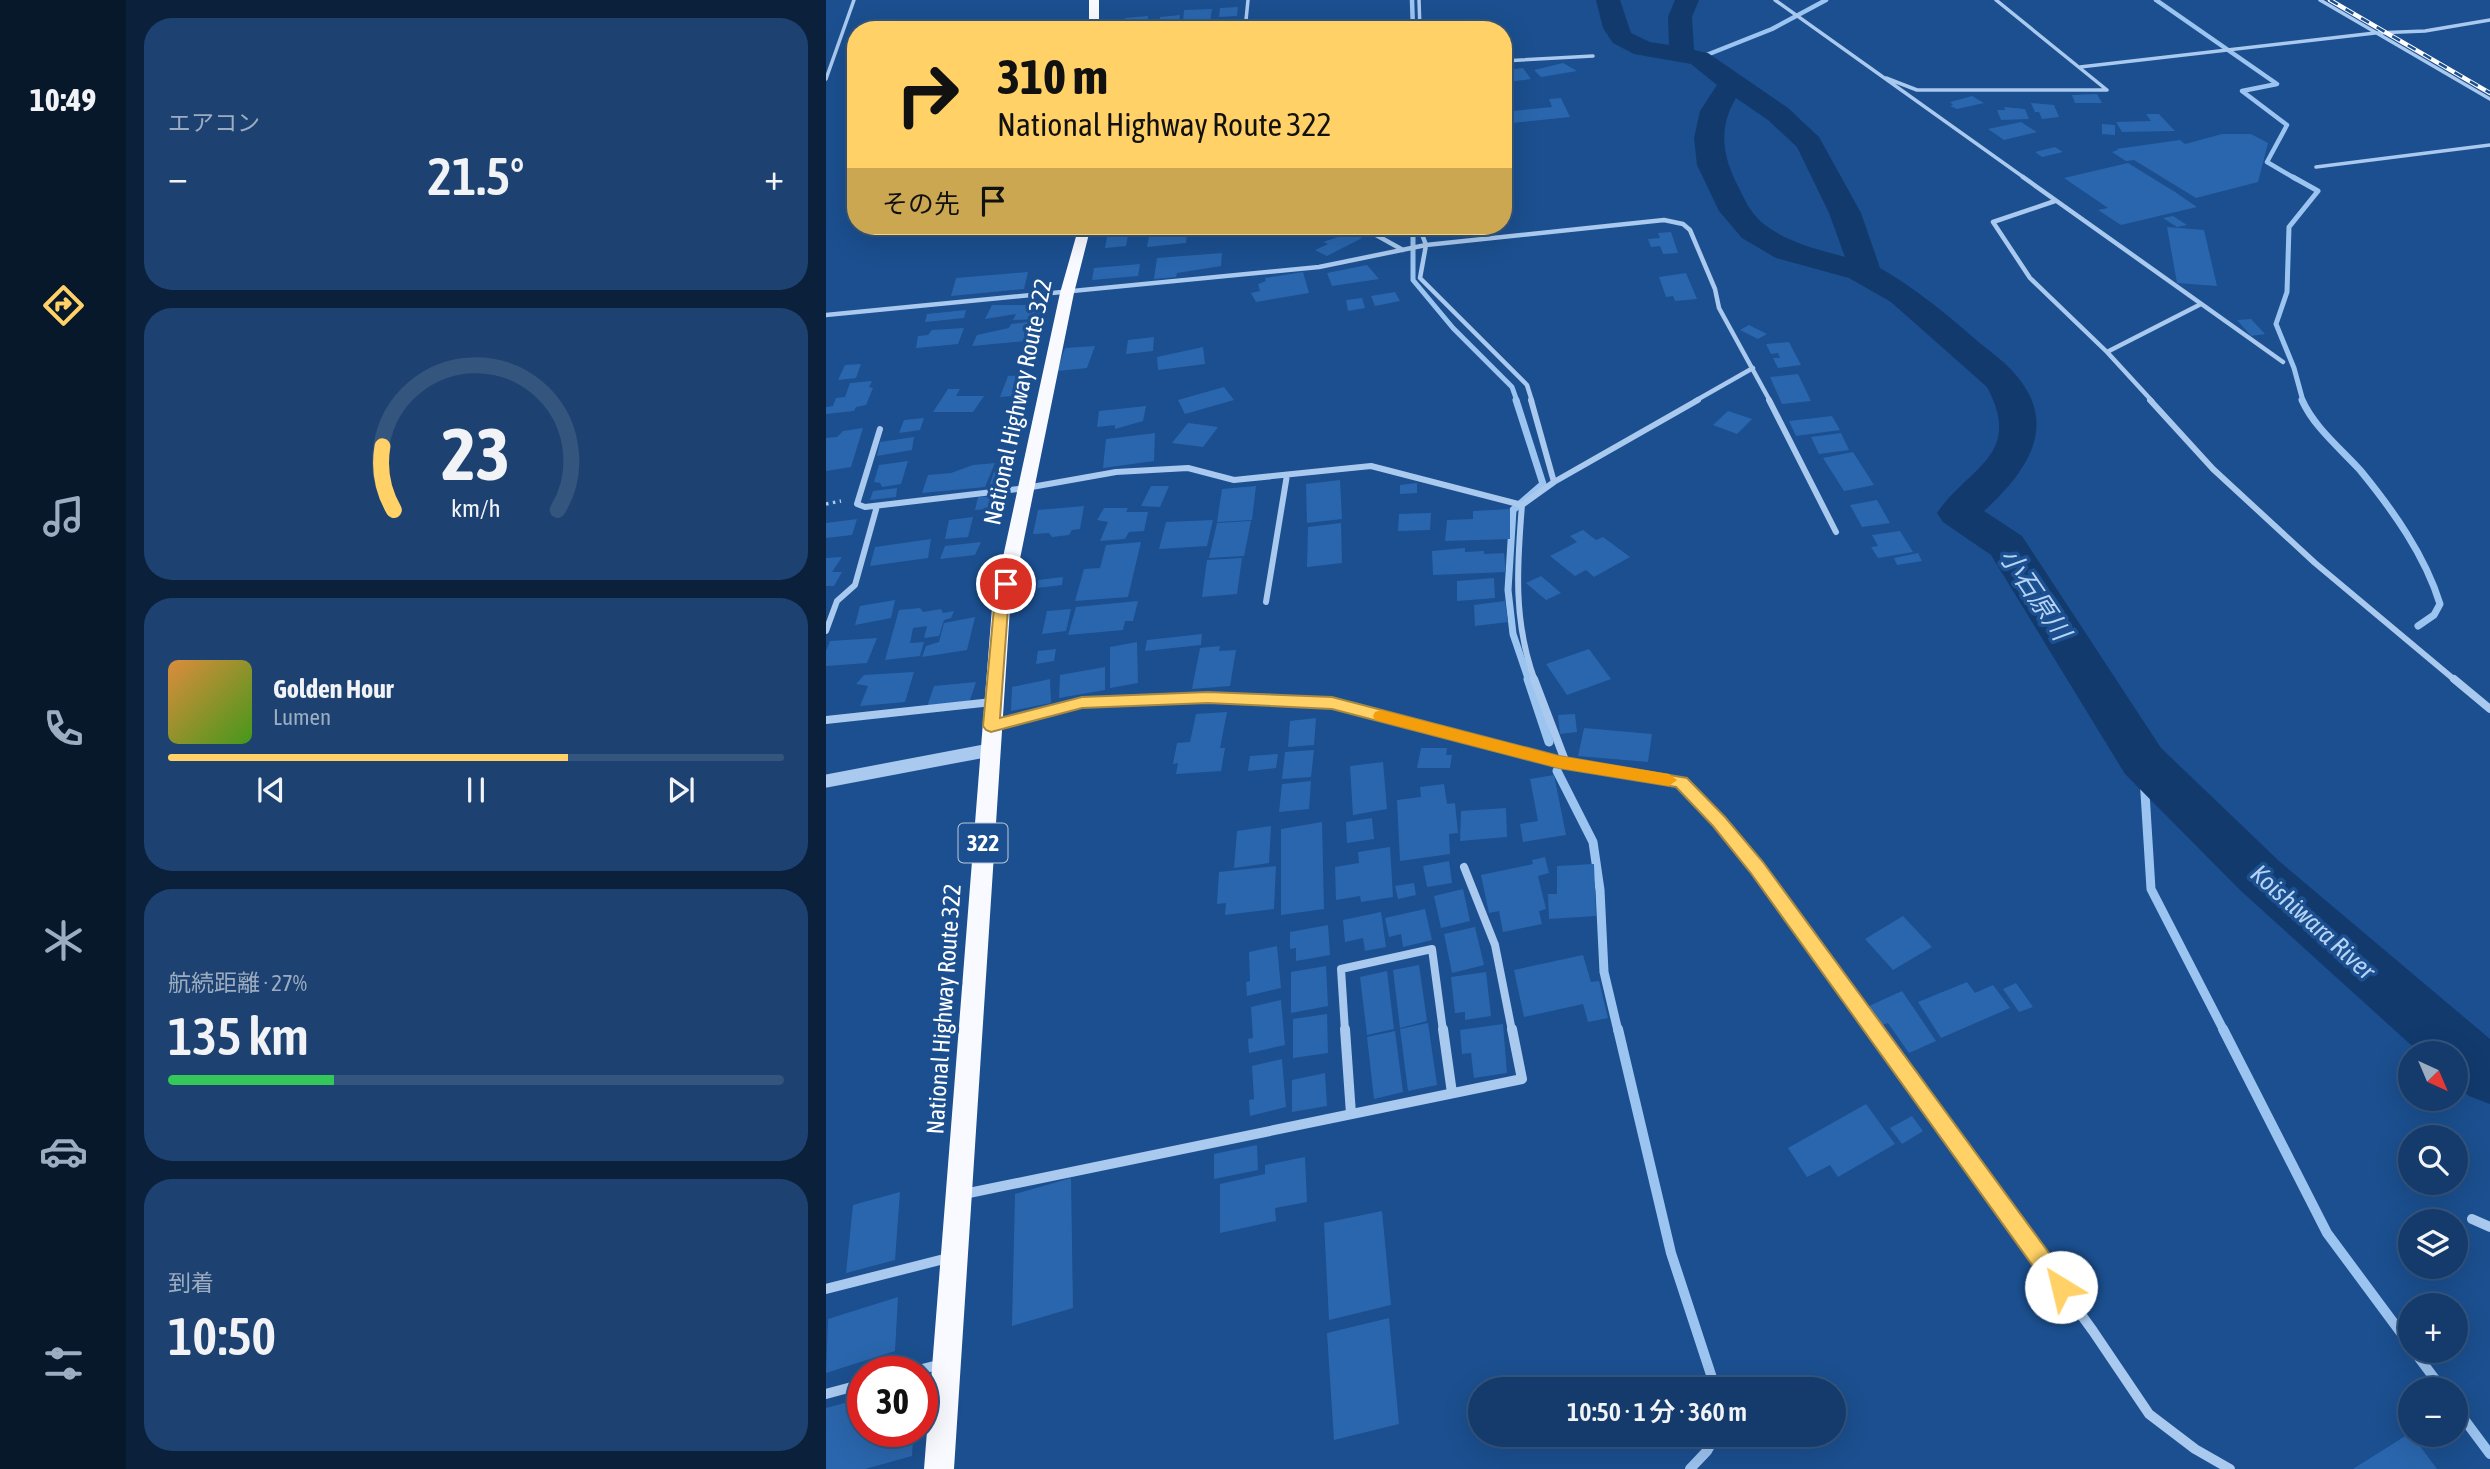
<!DOCTYPE html>
<html lang="ja">
<head>
<meta charset="utf-8">
<style>
  body { margin:0; font-family:"Asap Condensed","Noto Sans JP",sans-serif; background:#1d4271; color:#f1f3f6; height:100vh; display:flex; flex-direction:column; font-size:26px; white-space:nowrap }
  * { box-sizing:border-box; margin:0 }
  p { font-size:23px; color:#9dadc1 }
  .icon { flex:none; width:38px; height:38px; fill:none; stroke:currentColor; stroke-width:2; stroke-linecap:round; stroke-linejoin:round }
  .map { position:relative; flex:1; overflow:hidden }
  .panel { display:flex; flex-direction:column; gap:18px; padding:18px; background:#0b203b; width:700px }
  .panel>* { flex:none }
  .hud { position:absolute; left:21px; top:21px; width:665px; height:214px; border-radius:28px; box-shadow:0 7px 28px #0002,0 0 0 2px #33557e; background:#ffd166; color:#111; overflow:hidden }
  .needle { width:46px; rotate:136deg }
  .tools { position:absolute; left:1572px; top:1041px; display:grid; gap:14px }
  .tools a { display:grid; place-items:center; width:70px; height:70px; border-radius:50%; background:#143b6b; box-shadow:0 7px 28px #0002,0 0 0 2px #33557e; font-size:35px }
  .speed { position:absolute; left:21px; top:1356px; display:flex; gap:14px; font-size:35px; font-weight:700; text-align:center }
  .speed>* { display:grid; place-content:center; width:91px; height:91px; border-radius:50%; background:#143b6b; box-shadow:0 7px 28px #0002,0 0 0 2px #33557e; line-height:1 }
  .speed .limit { border:10px solid #d22; background:#fff; color:#111 }
  .pin { position:absolute; display:grid; place-items:center; width:60px; height:60px; color:#fff; margin:-30px; border:4px solid #fff; border-radius:50%; box-shadow:0 2px 7px #0007 }
  .me { position:absolute; width:77px; margin:-38px; rotate:324deg; stroke-linejoin:round; filter:drop-shadow(0 0 5px #0008) }
  .turn { display:flex; align-items:center; gap:24px; height:147px; padding:0 35px; font-size:32px }
  .turn .icon { width:91px; height:91px; stroke-width:2.5 }
  .turn b { display:block; font-size:49px; line-height:60px }
  .then { display:flex; align-items:center; height:66px; padding:0 35px; background:#0003; gap:14px; font-size:26px }
  .big { font-size:52px; font-weight:600; line-height:1.1 }
  .panel .tile { flex:1; display:flex; flex-direction:column; justify-content:center; gap:10px; min-width:0; padding:0 24px; border-radius:28px; background:#1d4271 }
  .panel .dial { align-items:center; gap:0 }
  .dial svg { height:182px; overflow:visible; fill:none; stroke:#33557e; stroke-width:7; stroke-linecap:round; text-anchor:middle }
  .dial text { fill:#f1f3f6; stroke:none }
  .song { display:flex; align-items:center; gap:21px }
  .cover { width:84px; height:84px; border-radius:10px; background:linear-gradient(135deg,hsl(30 70% 55%),hsl(100 70% 35%)) }
  .played { height:7px; border-radius:4px; background:linear-gradient(90deg,#ffd166 65%,#33557e 65%) }
  .keys { display:flex; justify-content:space-around; direction:ltr }
  .heat { display:flex; justify-content:space-between; align-items:center; font-size:38px; direction:ltr }
  .charge { height:10px; border-radius:5px; background:linear-gradient(90deg,#34c759 27%,#33557e 0) }
  .trip { position:absolute; left:642px; top:1377px; width:378px; height:70px; border-radius:35px; background:#143b6b; box-shadow:0 7px 28px #0002,0 0 0 2px #33557e; font-weight:600; line-height:70px; text-align:center }
  main { display:flex; flex:1; min-height:0 }
  .tab-bar { display:flex; flex-direction:column; width:126px; justify-content:space-around; align-items:center; background:#08182b; color:#9dadc1 }
  .tab-bar .icon { width:49px; height:49px }
  .tab-bar .selected { color:#ffd166 }
  .tab-bar b { font-size:32px; color:#f1f3f6 }
  .map>svg:first-child { display:block }
  .lines { fill:none; stroke-linecap:round; stroke-linejoin:round }
  .stream-far4 { stroke:#9cc4f0; stroke-width:4.5 }
  .stream-far3 { stroke:#9cc4f0; stroke-width:5 }
  .stream-far2 { stroke:#9cc4f0; stroke-width:7 }
  .stream-far1 { stroke:#9cc4f0; stroke-width:9 }
  .stream { stroke:#9cc4f0; stroke-width:10 }
  .river { fill:#123a6d; fill-rule:evenodd }
  .building { fill:#2a66ad }
  .path { stroke:#a9c9ee; stroke-width:3.5; stroke-dasharray:2.5 4.5; stroke-linecap:butt }
  .minor-far4 { stroke:#a9c9ee; stroke-width:3.5 }
  .minor-far3 { stroke:#a9c9ee; stroke-width:4.5 }
  .minor-far2 { stroke:#a9c9ee; stroke-width:6 }
  .minor-far1 { stroke:#a9c9ee; stroke-width:8 }
  .minor { stroke:#a9c9ee; stroke-width:10 }
  .tertiary { stroke:#a9c9ee; stroke-width:13 }
  .trunk { fill:#f8faff; fill-rule:evenodd }
  .rail-casing { stroke:#fff; stroke-width:4.5 }
  .rail { stroke:#1b4f8f; stroke-width:2.5; stroke-dasharray:9; stroke-linecap:butt }
  .route { fill:#ffd166; stroke:#a68842; stroke-width:2 }
  .slow { fill:#f59e0b }
  .labels { text-anchor:middle; stroke-width:7; stroke-linejoin:round; paint-order:stroke }
  .shield { fill:#1b4f8f; stroke:#bbcadd; stroke-width:2 }
  .shield-label { font-size:23px; font-weight:bold; fill:#fff }
  .street-label { font-size:24px; fill:#fff; stroke:#1b4f8f }
  .water-label { font-size:26px; font-style:italic; fill:#b5d3f5; stroke:#1b4f8f }
</style>
</head>
<body>
<main>
<nav class="tab-bar">
<b>10:49</b>
<svg class="icon selected" aria-label="directions" viewBox="0 0 24 24"><path d="M12 3l9 9-9 9-9-9zM9 14v-3h6M13 9l2 2-2 2"/></svg>
<svg class="icon" aria-label="music" viewBox="0 0 24 24"><path d="M9 18V5l10-2v13"/><circle cx="6" cy="18" r="3"/><circle cx="16" cy="16" r="3"/></svg>
<svg class="icon" aria-label="phone" viewBox="0 0 24 24"><path d="M5 4h4l2 5-3 2q2 4 5 5l2-3 5 2v4C11 20 4 13 5 4z"/></svg>
<svg class="icon" aria-label="climate" viewBox="0 0 24 24"><path d="M12 3v18M4 7l16 10M4 17L20 7"/></svg>
<svg class="icon" aria-label="car" viewBox="0 0 24 24"><path d="M5 17H2v-5l4-1 3-4h7l3 4 3 1v5h-3M9 17h6M6 11h13"/><circle cx="7" cy="17" r="2"/><circle cx="17" cy="17" r="2"/></svg>
<svg class="icon" aria-label="filters" viewBox="0 0 24 24"><path d="M4 7h16M4 17h16"/><circle cx="9" cy="7" r="2"/><circle cx="15" cy="17" r="2"/></svg>
</nav>
<section class="panel">
<div class="tile"><p>エアコン</p>
<div class="heat"><a>−</a><b class="big">21.5°</b><a>+</a></div>
</div>
<div class="tile dial"><svg viewBox="0 0 100 80">
<path d="M14 69A42 42 0 1 1 86 69"/>
<path d="M14 69A42 42 0 0 1 9 41" stroke="#ffd166"/>
<text x="50" y="56" font-size="32" font-weight="700">23</text>
<text x="50" y="72" font-size="11">km/h</text>
</svg></div>
<div class="tile">
<div class="song"><i class="cover"></i><div><b>Golden Hour</b><p>Lumen</p></div></div>
<div class="played"></div>
<div class="keys"><svg class="icon" aria-label="previous" viewBox="0 0 24 24"><path d="M18 5L8 12l10 7zM5 5v14"/></svg><svg class="icon" aria-label="pause" viewBox="0 0 24 24"><path d="M8 5v14M16 5v14"/></svg><svg class="icon" aria-label="next" viewBox="0 0 24 24"><path d="M6 5l10 7-10 7zM19 5v14"/></svg></div>
</div>
<div class="tile"><p>航続距離 · 27%</p><b class="big">135 km</b><div class="charge"></div></div>
<div class="tile"><p>到着</p><b class="big">10:50</b></div>
</section>
<div class="map">
<svg width="1664" height="1469" viewBox="0 0 1664 1469">
  <rect width="100%" height="100%" fill="#1b4f8f"/>
  <g class="lines">
    <path class="stream-far4" d="M586,0L587,30
      M1330,0L1451,84L1416,91L1461,125L1441,162L1470,179
      M873,58L946,29L1000,0"/>
    <path class="stream-far3" d="M1467,177L1492,191L1463,227L1461,292L1450,324L1468,368L1477,401
      M587,226V280L627,328L686,387L691,401"/>
    <path class="stream-far2" d="M690,400L717,484L687,510L682,590L687,634L703,681
      M1476,400C1488,427 1514,448 1534,470C1566,509 1599,555 1614,604L1608,615L1592,626"/>
    <path class="stream-far1" d="M702,679L723,742
      M1317,761L1325,889L1398,1031
      M731,771L767,842L774,890L778,972L792,1031"/>
    <path class="stream" d="M792,1029L845,1253L890,1390
      M1397,1029L1501,1233L1584,1345
      M1588,1351L1617,1390
      M1629,1407L1664,1454
      M864,1469L881,1451L890,1435"/>
    <path class="river" d="M770,0H794L805,33L824,42L843,45L842,17L849,0H873L866,17L868,50L882,53L962,108L993,137L1035,213L1054,268C1089,288 1118,312 1149,339C1162,350 1178,361 1189,374C1235,426 1199,473 1158,511L1196,536L1335,748L1453,861L1664,1039V1104L1643,1096L1629,1084V1054H1595L1415,891L1299,774L1165,555L1117,522L1111,513C1142,467 1198,456 1161,387L1065,302L1023,278L950,258L916,238L893,211L871,165L868,138L874,111L891,85L865,64L808,54L787,43L777,28ZM910,98L942,120L971,147L1003,213L1019,257C991,249 963,243 939,225C927,216 920,203 914,190C897,158 891,130 910,98Z"/>
  </g>
  <path class="building" d="M412,7L411,16L393,17L394,8Z
    M386,9L384,22L357,21L358,10Z
    M354,15L353,23L333,24L334,17Z
    M322,16L321,24L298,26L299,18Z
    M737,63L751,71L715,77L708,70Z
    M697,68L705,79L681,82L678,76L685,75L681,70Z
    M1271,94L1276,103H1249L1246,95Z
    M1146,96L1158,103L1131,109L1124,106L1127,105L1124,102Z
    M735,98L744,117L677,124V112L726,107L723,99Z
    M1205,103L1228,105L1233,117L1216,119L1213,112H1209Z
    M1178,107L1199,109L1203,119L1175,120L1171,110H1179Z
    M1320,114H1333L1349,131L1296,132L1290,122L1325,121Z
    M1195,122L1211,132L1178,140L1162,129Z
    M1276,124L1289,125V135L1276,134Z
    M1396,134H1425L1442,143L1432,182L1370,198L1308,160L1300,161L1286,152L1292,150L1290,149L1354,140L1359,144L1363,143Z
    M1229,147L1237,152L1216,157L1209,152Z
    M1302,163L1349,192L1371,207L1295,225L1272,210L1282,208L1238,178Z
    M1347,216L1361,225L1351,227L1337,218Z
    M370,226H387L383,234H366Z
    M1341,227L1378,230L1391,286L1351,283Z
    M303,230L300,246L279,248L282,232Z
    M845,232L852,253L837,254L834,246L825,247L822,239L834,238L832,233Z
    M361,233L360,243L321,247L323,236Z
    M524,233L536,238L501,256L489,250L502,244L497,242Z
    M396,253L395,266L351,273L350,277L328,279L331,258Z
    M314,264L312,276L266,280L268,268Z
    M541,265L553,279L506,286L501,273Z
    M202,272L198,289L125,296L130,278Z
    M477,272L483,293L430,302L425,293L434,291L432,284L440,281L439,278Z
    M860,273L871,299L849,301L847,296L840,297L833,277Z
    M569,292L574,301L549,306L545,296Z
    M536,298L539,308L522,311L520,300Z
    M224,300L218,314H214L212,319L187,320L190,314L159,319L166,305H202L204,301Z
    M140,310L138,318L99,322L101,314Z
    M1425,319L1439,334L1425,336L1411,320Z
    M210,321V323H218L212,340L146,346L151,335L183,328L185,324Z
    M923,325L941,334L932,339L914,330Z
    M138,328L132,344L90,348L92,336L102,335L106,330Z
    M328,337L327,351L300,354L302,340Z
    M963,342L975,365L952,368L947,358H954L952,353L945,354L940,344Z
    M269,346L261,368L231,371L239,348Z
    M377,347L379,364L332,370L331,357Z
    M35,364L30,378L12,380L19,365Z
    M972,374L985,401L956,404L944,377Z
    M203,375L197,395L174,397L182,376Z
    M46,381L43,387L47,388L40,405L30,407L28,411L0,414V407L7,406L10,398L19,397L24,383Z
    M398,387L408,400L359,414L352,400Z
    M122,389H134L130,396H158L147,412H107Z
    M320,406L317,421L289,429V425L271,427L273,411Z
    M902,411L926,419L911,434L887,425Z
    M1006,416L1014,430L970,436L963,421Z
    M98,418L94,430L73,433L78,420Z
    M362,423L392,427L377,447L346,443Z
    M37,428L25,467L0,471V438L11,437L17,431Z
    M329,433L328,461L277,468L280,439Z
    M1015,433L1023,450L993,454L985,437Z
    M88,437L86,450L51,456L54,442Z
    M1027,452L1048,485L1018,491L997,458Z
    M82,461L75,484L56,487L54,483L48,482L53,465Z
    M169,463L159,487L96,493L102,475L125,473L147,465Z
    M182,470L175,485L163,487L168,472Z
    M514,480L516,519L481,523L480,484Z
    M591,483V493L574,494V485Z
    M325,486H343L334,507L315,506Z
    M430,486L426,520L391,522L396,489Z
    M71,488L70,497L44,500L47,491Z
    M176,496L173,508L149,510L152,497Z
    M1051,500L1064,523L1036,527L1024,505Z
    M258,506L254,529L246,530L243,535L226,537L223,533L207,534L212,510Z
    M278,508H302L300,512H322L318,531L303,532L299,539L274,541L282,522L271,520Z
    M684,509V539L619,541L621,520L647,519V511Z
    M605,513L604,530L572,531L573,514Z
    M147,517L142,537L119,539L123,520Z
    M31,519L26,535L0,538V523Z
    M387,520L381,546L333,549L340,522Z
    M425,521L418,556L383,558L391,523Z
    M515,523L516,563L481,567L482,527Z
    M757,530L770,540L777,537L804,557L768,577L760,570L749,576L724,556L751,542L744,536Z
    M1074,531L1087,552L1052,558L1045,547L1052,546L1046,535Z
    M105,539L102,558L44,566L49,547Z
    M155,542L149,555L114,559L119,546Z
    M315,542L302,597L249,601L258,569L274,568L280,545Z
    M639,548V552L658,551V554L678,553L680,572L607,575L606,551Z
    M1092,553L1096,561L1071,565L1068,558Z
    M16,557L6,572H16L8,586H0V558Z
    M416,558L411,594L376,597L381,560Z
    M715,576L735,593L720,600L700,583Z
    M237,577L236,585L211,588L212,580Z
    M668,578L669,598L631,601V581Z
    M69,600L65,618L29,625L34,606Z
    M312,601L307,621H299L297,630L242,635L250,607Z
    M679,601L682,622L649,626L648,605Z
    M94,608L97,612L115,609L117,613L128,611L125,618L118,620L113,636L98,638L101,626L87,628L84,643L98,642L94,656L59,660L73,610Z
    M245,609L240,631L216,634L221,611Z
    M149,617L141,650L96,657L100,646L113,642L118,623Z
    M376,634L375,645L319,651L321,640Z
    M51,638L41,663L0,666V651L4,641Z
    M311,642L312,683L284,688V647Z
    M394,646L393,651L410,650L404,686L366,689L374,648Z
    M230,649L228,661L210,664L212,651Z
    M763,649L785,679L741,695L720,664Z
    M279,667V690L233,698L234,675Z
    M88,672L79,702L34,706L42,686L30,684L38,675Z
    M224,679L225,703L185,711L186,687Z
    M150,682L143,703L101,707L108,686Z
    M401,712L394,748H399L395,771L350,774L352,763L347,764L351,743L364,742L370,714Z
    M749,714L751,732L734,734L732,715Z
    M490,718L488,745L462,747L464,721Z
    M758,728L826,734L822,762L752,756Z
    M595,748H621L620,755H626L624,768H591Z
    M488,750L485,777L456,779L459,752Z
    M452,754L450,768L422,771L424,756Z
    M557,762L561,809L527,815L524,766Z
    M728,775L740,835L697,842L694,824L712,821L704,779Z
    M485,781L483,809L453,812L456,784Z
    M618,784L621,804L629,803L632,833L623,834L624,854L574,861L571,800L595,797L594,787Z
    M680,808L681,837L634,841L635,811Z
    M546,818L548,839L521,843L520,822Z
    M496,822L498,909L455,915V829Z
    M445,826L443,863L408,868L411,831Z
    M564,847L567,897L535,902L534,896L510,900L509,867L533,863L532,852Z
    M719,857L723,873L712,876L720,909L713,911L716,924L677,932L673,911L663,913L655,875L707,864L706,860Z
    M623,861L626,883L601,887L597,866Z
    M768,864L770,916L723,919L722,894H731V866Z
    M450,866L448,909L399,915L400,903L391,904L393,872Z
    M588,883L590,895L572,899L569,886Z
    M637,889L644,921L615,928L608,896Z
    M599,909L606,940L577,947L575,934L563,937L559,918Z
    M555,912L560,947L539,951L537,938L519,942L517,920Z
    M1077,916L1106,947L1067,970L1039,939Z
    M502,925L504,955L470,961V948L464,949V932Z
    M649,927L658,965L626,973L618,934Z
    M451,946L455,988L421,996L420,982L424,981L423,952Z
    M757,955L765,982L773,981L782,1018L762,1022L757,1004L698,1017L688,970Z
    M593,965L601,1021L574,1028L567,970Z
    M500,966L502,1006L465,1013V972Z
    M561,971L568,1029L541,1035L534,977Z
    M660,972L665,1016L639,1020V1012L629,1013L625,977Z
    M1141,982L1149,993L1167,985L1184,1008L1115,1038L1092,1002Z
    M1190,983L1207,1007L1193,1012L1177,989Z
    M1076,991L1110,1041L1083,1053L1062,1023L1056,1025L1043,1006Z
    M455,1000L459,1045L423,1053L422,1039L427,1038L425,1007Z
    M501,1014L502,1053L467,1058V1019Z
    M602,1023L611,1085L582,1091L574,1029Z
    M677,1024L681,1073L648,1078L645,1053L636,1054L634,1030Z
    M569,1031L577,1092L548,1099L541,1037Z
    M456,1059L460,1107L424,1116L423,1100L428,1099L426,1066Z
    M499,1073L501,1106L466,1112V1080Z
    M1040,1104L1069,1144L1012,1177L1004,1165L981,1177L962,1148Z
    M1086,1116L1097,1131L1076,1144L1064,1128Z
    M431,1145L432,1170L388,1179V1154Z
    M479,1157L481,1202L449,1208L450,1221L394,1233V1184L439,1174V1165Z
    M245,1178L247,1308L186,1326L189,1194Z
    M74,1192L69,1260L20,1273L27,1205Z
    M556,1211L565,1305L503,1320L498,1223Z
    M72,1297L69,1351L0,1373L2,1319Z
    M563,1318L573,1424L508,1440L501,1333Z
    M37,1398L35,1431L56,1432L55,1447L87,1437L86,1456L39,1469H0V1408Z
    M1584,1433L1611,1469H1527Z"/>
  <g class="lines">
    <path class="path" d="M0,504L15,501"/>
    <path class="minor-far4" d="M593,0L594,30
      M949,0L1200,179
      M1170,0L1281,90
      M1494,0L1664,99
      M326,30L381,26
      M419,30L422,0
      M677,61L767,56
      M1254,67L1549,33L1599,31L1664,20
      M1060,78L1091,90H1281
      M0,79L28,0
      M1490,167L1664,145"/>
    <path class="minor-far3" d="M1197,177L1457,362
      M1229,201L1167,222L1204,278L1281,352
      M544,226L550,235L577,250
      M593,226L600,245L594,278L701,385L706,401
      M0,315L493,267L600,245L838,220L857,224L864,230L889,289L893,308L944,401
      M869,401L927,368
      M1326,401L1281,352L1375,304"/>
    <path class="minor-far2" d="M705,400L728,482L696,505C691,566 687,622 709,681
      M943,400L1010,532
      M1324,400L1387,469L1489,563L1630,681
      M54,429L31,504L39,507L200,488L290,472L362,468L408,480L545,466L696,505
      M728,482L872,400
      M440,602L461,475
      M0,631L11,601L29,585L51,506"/>
    <path class="minor-far1" d="M708,679L740,763
      M1628,679L1664,709
      M0,720L166,702
      M169,725L256,703L382,698L506,703L733,762L855,782L930,867L1049,1031
      M638,867L669,945L686,1031
      M519,1031L515,969L606,949L617,1031"/>
    <path class="minor" d="M519,1029L525,1114
      M617,1029L626,1093
      M1048,1029L1267,1331L1323,1414L1369,1449L1404,1469
      M138,1194L696,1079L686,1029
      M1646,1219L1664,1227
      M0,1289L122,1258
      M84,1372L112,1365
      M0,1394L37,1384"/>
    <path class="tertiary" d="M0,781L164,750"/>
    <path class="trunk" d="M263,0H273V30H263Z
      M253,226H265L248,293L184,608L128,1469H98L166,608L234,293Z"/>
    <defs>
      <path id="rail" d="M1504,0L1664,93"/>
    </defs>
    <use href="#rail" class="rail-casing"/>
    <use href="#rail" class="rail"/>
  </g>
  <path class="route" d="M180,579L187,584L182,608L174,718L256,697L382,692L506,697L733,756L861,778L899,817L937,862L1242,1279L1246,1287L1242,1294L1235,1298L1227,1294L924,872L887,826L850,787L733,768L506,709L382,703L256,708L165,732L160,730L157,726L168,608L173,584Z"/>
  <path class="slow" d="M555,710L733,756L843,774L851,780L843,786L733,768L549,720L547,716L549,712Z"/>
  <g class="labels">
    <rect class="shield" x="132.5" y="823.5" width="49" height="39" rx="5"/>
    <g class="shield-label">
      <text x="157" y="851">322</text>
    </g>
    <g class="street-label">
      <text transform="translate(192 402) rotate(-78)" y="8">National Highway Route 322</text>
      <text transform="translate(118 1009) rotate(-86)" y="8">National Highway Route 322</text>
    </g>
    <g class="water-label">
      <text transform="translate(1209 594) rotate(56)" y="9">小石原川</text>
      <text transform="translate(1487 922) rotate(42)" y="9">Koishiwara River</text>
    </g>
  </g>
</svg>
<div class="tools">
<a><svg class="needle" viewBox="-14 -14 28 28"><path d="M0-13l5 13h-10z" fill="#e53935"/><path d="M0 13l5-13h-10z" fill="#9dadc1"/></svg></a>
<a><svg class="icon" aria-label="search" viewBox="0 0 24 24"><circle cx="10" cy="10" r="6"/><path d="M15 15l6 6"/></svg></a>
<a><svg class="icon" aria-label="layers" viewBox="0 0 24 24"><path d="M12 4l9 5-9 5-9-5zM3 14l9 5 9-5"/></svg></a>
<a>+</a>
<a>−</a>
</div>
<div class="speed"><div class="limit">30</div></div>
<div class="pin" style="left:180px;top:584px;background:#d93025"><svg class="icon" aria-label="arrive" viewBox="0 0 24 24"><path d="M6 21V4h12l-3 4 3 4H6"/></svg></div>
<svg class="me" style="left:1235px;top:1287px" viewBox="-20 -20 40 40"><circle r="19" fill="#fff"/><path d="M0-13L10 11 0 6-10 11z" fill="#ffd166"/></svg>
<div class="trip">10:50 · 1 分 · 360 m</div>
<div class="hud">
<div class="turn"><svg class="icon" aria-label="right" viewBox="0 0 24 24"><path d="M7 20v-9h11M14 6l5 5-5 5"/></svg><div><b>310 m</b>National Highway Route 322</div></div>
<div class="then">その先<svg class="icon" aria-label="arrive" viewBox="0 0 24 24"><path d="M6 21V4h12l-3 4 3 4H6"/></svg></div>
</div>
</div>
</main>
</body>
</html>
